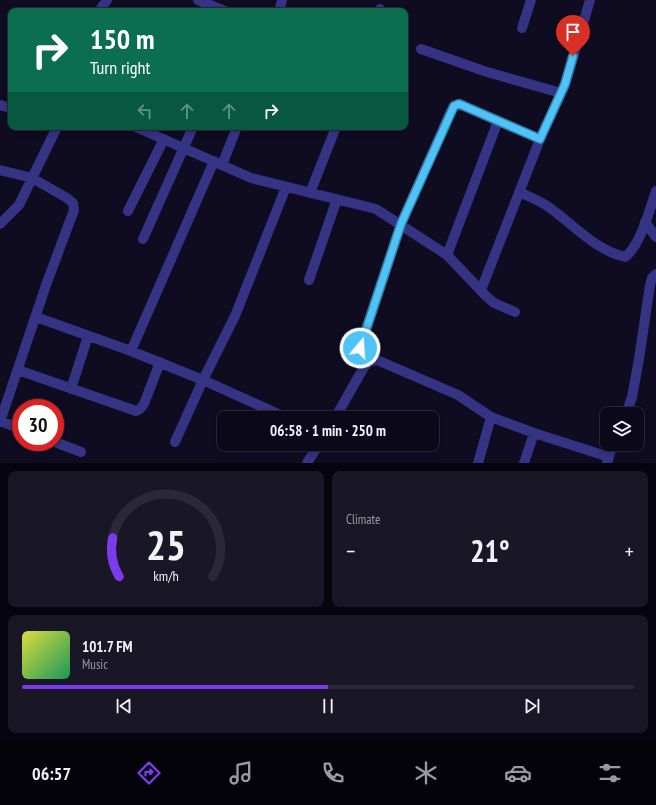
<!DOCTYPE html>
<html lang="en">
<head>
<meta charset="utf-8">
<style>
  body { margin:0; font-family:"PT Sans Narrow",sans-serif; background:#191626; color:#f1f3f6; height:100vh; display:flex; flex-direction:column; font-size:15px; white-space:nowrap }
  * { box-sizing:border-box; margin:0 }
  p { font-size:13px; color:#9a9aa2 }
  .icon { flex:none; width:22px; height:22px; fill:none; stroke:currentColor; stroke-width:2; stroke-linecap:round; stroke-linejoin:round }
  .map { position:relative; height:463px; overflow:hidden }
  .panel { display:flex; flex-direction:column; gap:8px; padding:8px; background:#06040e; flex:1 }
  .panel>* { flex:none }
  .banner { position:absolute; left:8px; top:8px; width:400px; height:122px; border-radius:8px; box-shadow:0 2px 6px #0003,0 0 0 1px #2b2938; background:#0b6e4f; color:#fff; overflow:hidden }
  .tools { position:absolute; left:600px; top:407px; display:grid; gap:8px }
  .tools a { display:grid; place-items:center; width:44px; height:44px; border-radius:8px; background:#0b0819; box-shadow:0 2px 6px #0003,0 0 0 1px #2b2938; font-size:20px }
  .speed { position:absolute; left:12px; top:399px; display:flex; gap:8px; font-size:20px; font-weight:700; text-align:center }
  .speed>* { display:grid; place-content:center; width:52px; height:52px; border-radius:50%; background:#0b0819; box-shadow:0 2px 6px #0003,0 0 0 1px #2b2938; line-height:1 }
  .speed .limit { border:6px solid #d22; background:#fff; color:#111 }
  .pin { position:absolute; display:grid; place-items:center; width:34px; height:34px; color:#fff; margin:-41px -17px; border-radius:50% 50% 50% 0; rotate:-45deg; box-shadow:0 0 4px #0007 }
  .pin .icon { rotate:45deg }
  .me { position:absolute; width:44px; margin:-22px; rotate:18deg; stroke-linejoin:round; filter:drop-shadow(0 0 3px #0008) }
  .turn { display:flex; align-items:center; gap:14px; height:84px; padding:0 16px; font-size:18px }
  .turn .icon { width:52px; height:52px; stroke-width:2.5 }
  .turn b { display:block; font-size:28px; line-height:34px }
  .lanes { display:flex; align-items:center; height:38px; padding:0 16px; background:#0003; justify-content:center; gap:20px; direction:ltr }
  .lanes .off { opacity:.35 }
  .big { font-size:30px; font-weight:800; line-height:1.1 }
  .panel .widget { flex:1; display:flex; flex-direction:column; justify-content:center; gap:6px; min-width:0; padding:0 14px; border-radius:8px; background:#191626 }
  .panel .dial { align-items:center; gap:0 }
  .dial svg { height:104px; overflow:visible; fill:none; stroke:#2b2938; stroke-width:7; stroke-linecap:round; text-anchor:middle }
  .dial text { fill:#f1f3f6; stroke:none }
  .song { display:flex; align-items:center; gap:12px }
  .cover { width:48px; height:48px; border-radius:6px; background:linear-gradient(135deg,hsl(60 70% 55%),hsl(150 70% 35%)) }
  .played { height:4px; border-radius:2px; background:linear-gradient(90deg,#7c3aed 50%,#2b2938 50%) }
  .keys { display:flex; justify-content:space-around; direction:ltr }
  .heat { display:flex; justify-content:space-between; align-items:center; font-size:22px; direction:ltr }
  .panel .tiles { flex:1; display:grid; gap:8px; grid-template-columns:1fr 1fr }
  .widget:last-child { grid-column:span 2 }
  .trip { position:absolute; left:217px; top:411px; width:222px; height:40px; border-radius:8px; background:#0b0819; box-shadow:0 2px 6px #0003,0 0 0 1px #2b2938; font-weight:800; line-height:40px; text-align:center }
  .tab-bar { display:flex; height:64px; justify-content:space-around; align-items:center; background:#04030a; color:#9a9aa2 }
  .tab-bar .icon { width:28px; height:28px }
  .tab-bar .active { color:#7c3aed }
  .tab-bar b { font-size:18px; color:#f1f3f6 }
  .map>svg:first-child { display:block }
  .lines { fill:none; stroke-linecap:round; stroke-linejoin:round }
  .minor { stroke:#353383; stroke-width:10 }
  .route-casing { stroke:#337fa1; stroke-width:10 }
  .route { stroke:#4fc3f7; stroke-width:7 }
</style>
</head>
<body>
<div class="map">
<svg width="656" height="463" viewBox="0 0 656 463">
  <rect width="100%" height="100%" fill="#0f0b21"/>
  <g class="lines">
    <path class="minor" d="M198,0L225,11
      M99,11L107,0
      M279,11L282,0
      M380,11V9
      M522,28L531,0
      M421,49L487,72L561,93
      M0,105L11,108
      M136,127L251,178L376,209L447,255L486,296L494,303L515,312
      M222,165L237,127
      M0,170L32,178L67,198L73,203L74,210L46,285L0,422
      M519,192C530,197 541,201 550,208C574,225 595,250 625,257C640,246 650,209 656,191
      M310,193L336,127
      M128,211L164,139
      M645,222L656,237
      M0,224L19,205L57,127
      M143,239L193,127
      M447,255L498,121L540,139
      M309,280L337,199
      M481,290L540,139L565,85L590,0
      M36,317L131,351L203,380L287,418
      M131,351L214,161
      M369,362C362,355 359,352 362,342L401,224L451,111L454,106L459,104L498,121
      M18,370L136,411L140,409L144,404L160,362
      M71,389L88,336
      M626,414L632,397L639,359L650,285L652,278L656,274
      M335,418L364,367L369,362L377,360L458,395L491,417L534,433L609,457
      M0,421L21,429
      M55,442L81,452
      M175,442L203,380L235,316L286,187
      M307,463L319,444
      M478,463L491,417
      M524,463L534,433
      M607,463L613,444"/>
  </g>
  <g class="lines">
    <defs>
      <path id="route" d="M360,348L401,224L454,106L459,104L464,106L540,139L565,84L573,56"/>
    </defs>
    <use href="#route" class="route-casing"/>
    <use href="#route" class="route"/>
  </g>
</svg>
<div class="tools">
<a><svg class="icon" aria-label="layers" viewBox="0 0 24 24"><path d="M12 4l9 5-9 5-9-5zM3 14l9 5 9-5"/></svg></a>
</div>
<div class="speed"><div class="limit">30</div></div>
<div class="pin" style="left:573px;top:56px;background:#d93025"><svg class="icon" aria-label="arrive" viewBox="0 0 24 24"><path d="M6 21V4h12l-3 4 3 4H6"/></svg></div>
<svg class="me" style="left:360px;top:348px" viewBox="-20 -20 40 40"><circle r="17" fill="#4fc3f7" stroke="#fff" stroke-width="3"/><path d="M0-11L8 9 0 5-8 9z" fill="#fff"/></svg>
<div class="trip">06:58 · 1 min · 250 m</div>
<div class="banner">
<div class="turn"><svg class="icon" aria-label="right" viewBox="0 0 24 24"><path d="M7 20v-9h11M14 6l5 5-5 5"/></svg><div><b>150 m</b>Turn right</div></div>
<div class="lanes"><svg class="icon off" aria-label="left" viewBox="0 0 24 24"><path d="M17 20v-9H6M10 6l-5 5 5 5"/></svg><svg class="icon off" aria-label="ahead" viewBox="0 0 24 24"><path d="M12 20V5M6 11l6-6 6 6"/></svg><svg class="icon off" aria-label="ahead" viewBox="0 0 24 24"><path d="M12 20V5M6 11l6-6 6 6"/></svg><svg class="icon" aria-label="right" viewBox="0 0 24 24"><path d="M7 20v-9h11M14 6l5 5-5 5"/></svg></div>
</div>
</div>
<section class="panel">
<div class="tiles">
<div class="widget dial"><svg viewBox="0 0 100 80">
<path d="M14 69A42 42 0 1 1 86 69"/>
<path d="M14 69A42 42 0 0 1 9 39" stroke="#7c3aed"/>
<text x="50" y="56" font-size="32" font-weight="700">25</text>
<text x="50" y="72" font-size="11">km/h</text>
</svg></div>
<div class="widget"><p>Climate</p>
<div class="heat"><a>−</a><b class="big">21°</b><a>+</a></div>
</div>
<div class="widget">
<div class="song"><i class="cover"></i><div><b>101.7 FM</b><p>Music</p></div></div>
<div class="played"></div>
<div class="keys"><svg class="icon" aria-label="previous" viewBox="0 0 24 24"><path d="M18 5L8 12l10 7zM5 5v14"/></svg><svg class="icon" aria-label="pause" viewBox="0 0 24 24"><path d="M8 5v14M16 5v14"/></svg><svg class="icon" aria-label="next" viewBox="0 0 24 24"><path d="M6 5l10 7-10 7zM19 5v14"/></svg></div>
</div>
</div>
</section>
<nav class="tab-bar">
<b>06:57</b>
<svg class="icon active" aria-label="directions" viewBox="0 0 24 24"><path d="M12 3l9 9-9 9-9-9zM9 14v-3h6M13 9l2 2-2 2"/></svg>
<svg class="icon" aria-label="music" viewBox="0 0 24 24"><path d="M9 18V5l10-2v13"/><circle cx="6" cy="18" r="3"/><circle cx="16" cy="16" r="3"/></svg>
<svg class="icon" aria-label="phone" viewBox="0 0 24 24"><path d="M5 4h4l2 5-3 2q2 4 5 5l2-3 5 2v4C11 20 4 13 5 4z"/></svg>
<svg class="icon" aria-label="climate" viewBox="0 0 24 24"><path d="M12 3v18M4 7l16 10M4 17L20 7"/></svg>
<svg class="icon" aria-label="car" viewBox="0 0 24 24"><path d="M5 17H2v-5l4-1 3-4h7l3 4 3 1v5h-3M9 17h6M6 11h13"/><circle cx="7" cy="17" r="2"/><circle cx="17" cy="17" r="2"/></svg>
<svg class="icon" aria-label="filters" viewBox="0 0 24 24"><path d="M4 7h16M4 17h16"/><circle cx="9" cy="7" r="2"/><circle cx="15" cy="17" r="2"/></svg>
</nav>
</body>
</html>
